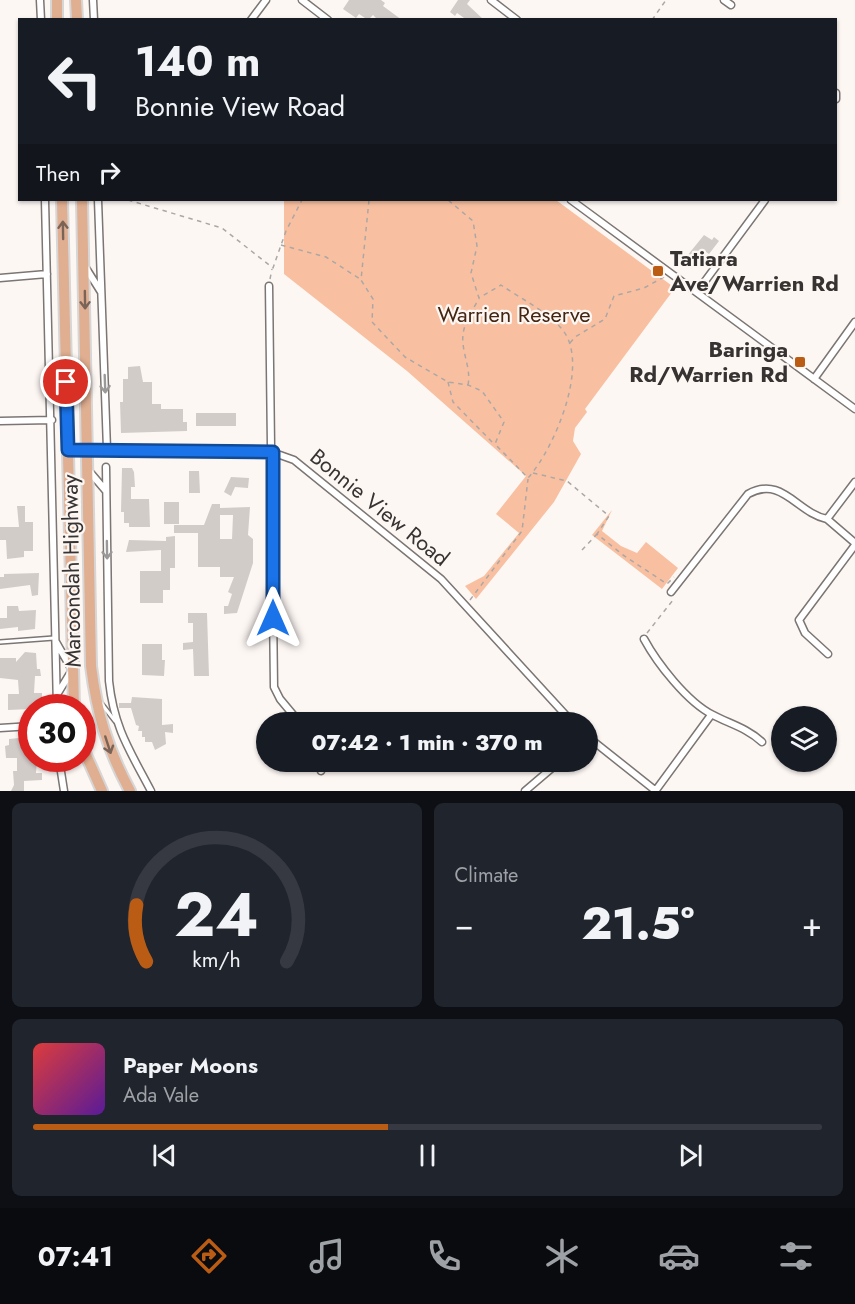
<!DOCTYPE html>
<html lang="en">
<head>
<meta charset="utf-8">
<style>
  body { margin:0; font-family:Jost,sans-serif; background:#20242c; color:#f1f3f6; height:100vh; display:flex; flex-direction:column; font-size:22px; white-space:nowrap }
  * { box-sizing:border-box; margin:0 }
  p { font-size:20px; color:#9ea1a6 }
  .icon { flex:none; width:33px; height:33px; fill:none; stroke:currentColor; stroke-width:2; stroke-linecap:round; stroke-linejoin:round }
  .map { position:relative; height:791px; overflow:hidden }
  .panel { display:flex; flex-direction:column; gap:12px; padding:12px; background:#0d0f14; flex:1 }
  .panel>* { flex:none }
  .hud { position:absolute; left:18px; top:18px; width:819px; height:183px; border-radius:0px; box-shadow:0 2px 4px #0004; background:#171b24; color:#f1f3f6; overflow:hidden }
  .tools { position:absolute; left:771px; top:706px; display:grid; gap:12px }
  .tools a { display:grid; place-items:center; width:66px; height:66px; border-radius:50%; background:#171b24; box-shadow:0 2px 4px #0004; font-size:30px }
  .speed { position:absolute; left:18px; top:694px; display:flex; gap:12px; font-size:30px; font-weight:700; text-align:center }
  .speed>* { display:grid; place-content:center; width:78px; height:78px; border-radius:50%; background:#171b24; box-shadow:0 2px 4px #0004; line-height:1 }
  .speed .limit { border:9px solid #d22; background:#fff; color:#111 }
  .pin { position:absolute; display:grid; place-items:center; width:51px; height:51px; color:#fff; margin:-26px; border:3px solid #fff; border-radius:50%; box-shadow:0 2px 6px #0007 }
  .me { position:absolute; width:66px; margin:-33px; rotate:0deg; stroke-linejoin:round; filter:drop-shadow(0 0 4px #0008) }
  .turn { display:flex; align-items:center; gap:21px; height:126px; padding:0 18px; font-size:27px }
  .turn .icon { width:78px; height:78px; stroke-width:2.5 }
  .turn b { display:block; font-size:42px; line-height:51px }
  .then { display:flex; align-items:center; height:57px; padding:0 18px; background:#0003; gap:12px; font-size:22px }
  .big { font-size:45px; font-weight:800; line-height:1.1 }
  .panel .card { flex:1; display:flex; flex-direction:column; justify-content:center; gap:9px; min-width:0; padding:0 21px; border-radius:9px; background:#20242c }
  .panel .dial { align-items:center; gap:0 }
  .dial svg { height:156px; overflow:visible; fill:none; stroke:#363941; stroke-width:7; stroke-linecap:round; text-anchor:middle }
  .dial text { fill:#f1f3f6; stroke:none }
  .song { display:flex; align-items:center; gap:18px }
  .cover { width:72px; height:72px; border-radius:9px; background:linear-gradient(135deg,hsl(0 70% 55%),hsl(270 70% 35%)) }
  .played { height:6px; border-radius:3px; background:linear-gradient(90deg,#bb5c14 45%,#363941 45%) }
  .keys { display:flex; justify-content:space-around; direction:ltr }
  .heat { display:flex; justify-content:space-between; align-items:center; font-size:33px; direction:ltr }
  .panel .tiles { flex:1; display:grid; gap:12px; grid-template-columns:1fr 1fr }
  .card:last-child { grid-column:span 2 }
  .trip { position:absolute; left:256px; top:712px; width:342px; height:60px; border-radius:30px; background:#171b24; box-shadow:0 2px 4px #0004; font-weight:800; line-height:60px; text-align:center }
  .tabs { display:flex; height:96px; justify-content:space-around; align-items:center; background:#090b0e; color:#9ea1a6 }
  .tabs .icon { width:42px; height:42px }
  .tabs .on { color:#bb5c14 }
  .tabs b { font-size:27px; color:#f1f3f6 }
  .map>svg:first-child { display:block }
  .green { fill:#f8c0a1 }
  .building { fill:#d2ccc9; fill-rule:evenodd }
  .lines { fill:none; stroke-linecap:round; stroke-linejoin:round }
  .service-casing { stroke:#7b7573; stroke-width:6 }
  .minor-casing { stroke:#7b7573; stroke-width:9 }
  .trunk-casing { stroke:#d7d6d6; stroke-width:14 }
  .path { stroke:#aca7a5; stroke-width:1.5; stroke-dasharray:4.5 4.5; stroke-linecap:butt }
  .service { stroke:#fff; stroke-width:3 }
  .minor { stroke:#fff; stroke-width:6 }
  .trunk { stroke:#e0ae90; stroke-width:10 }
  .oneway { stroke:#7a6458 }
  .oneway2 { stroke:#9a9998 }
  .route-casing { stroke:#114b97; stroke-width:15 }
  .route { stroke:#1a73e8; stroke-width:10 }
  .poi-dot { fill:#bb5c14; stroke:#fdf7f4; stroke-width:2 }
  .labels { text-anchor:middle; stroke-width:4.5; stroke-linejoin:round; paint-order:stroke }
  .poi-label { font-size:22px; font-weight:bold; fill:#363332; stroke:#fdf7f4; text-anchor:start }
  .park-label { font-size:22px; fill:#442512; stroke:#fdf7f4 }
  .street-label { font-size:22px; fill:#363332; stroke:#fdf7f4 }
</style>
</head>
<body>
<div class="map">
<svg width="855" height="791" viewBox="0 0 855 791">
  <rect width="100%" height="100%" fill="#fdf7f4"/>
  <path class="green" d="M284,200H556L675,288L585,409L587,412L575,428L573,441L581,454L554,502L476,599L465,586L484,576L519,533L496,514L526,476L407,371L284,274Z
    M612,510L602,531L621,546L637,553L646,542L678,568L662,589L592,535Z"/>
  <path class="building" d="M349,0H381L385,3L383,6L402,20H378L373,15L368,20L359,14L356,18L343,9Z
    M458,0H470L467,4L484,20H467L457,13L455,16L450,12Z
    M704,235L712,240L714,237L719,241L709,254L706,252L695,265L687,259V256Z
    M140,366L143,382H152V404H161V409H183V422H187V431L121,433L120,402H123V379H128V367Z
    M196,413H236V426H196Z
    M122,468H132L134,472L135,487H131V499H149L150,527H129V523H124V512H121Z
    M189,471H199L200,493H189Z
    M231,477L249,478L248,488L235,487L231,496L224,492Z
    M164,502H179V524H164Z
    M212,504H220V508L250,507L248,535L253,539V563L237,613L224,614V606H228L232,594L228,592L234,577H220V567H198V533H174V525H204ZM220,515H233L232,539H220Z
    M17,506H25V522H33V551H24V557L7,559L6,540H0V527H19Z
    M175,536V568H170V590H163V603H140V571H161V550L126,552L129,540L166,541V537Z
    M39,573L38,595L32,596L30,585L0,589V577H4V574Z
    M7,606H18L19,611L36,610L35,629L18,631V627L0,629V618H7Z
    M188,613H207L209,676H194L193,649L183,650V643L193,642V623H188Z
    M142,644H162V660H165L164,676L142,675Z
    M25,652L36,653L37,669H40L41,676H35L34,693H42V702L35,703V708L32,709L8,710V694H19L18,680L0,678V658H16V662Z
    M132,697L162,699V725L173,724V733L165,732L166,744L155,750L152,742H145V737H142V731H138L139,726L136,725L131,708H119V703H131Z
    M19,738L20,741L32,742V759H37L36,773H42V780L24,781V791H11L14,785L13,771H17V758H6L5,746L9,745V739Z"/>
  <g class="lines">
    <defs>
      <path id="service" d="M0,642L54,638
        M101,703L115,721"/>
      <path id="minor" d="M40,0L41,20
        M93,0L94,20
        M302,0L328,20
        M491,0L517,20
        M724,0L731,5
        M251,20L266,0
        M836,93V99
        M45,200L57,708
        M98,200L107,449
        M571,200L855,409
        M84,265L101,292
        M0,278L47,274
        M269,286L274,687L280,699L300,723
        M697,292L765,200
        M814,379L855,322
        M0,421L52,420
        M68,450H266L294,460L441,579L573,723
        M106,467L109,681C114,728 130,751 151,791
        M89,471L106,491
        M827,519L855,482
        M827,519L855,543
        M671,592L748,494C782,475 797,513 827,519
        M644,639C657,663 687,702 713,715C730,724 747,728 762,742
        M56,642L72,670L58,693
        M828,654L805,633L799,620L855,545
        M0,728L32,726
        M588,737L656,791
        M59,759L64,791
        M318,762L321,771
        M656,790L711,715
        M525,791L559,762"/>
      <path id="trunk" d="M57,0V20
        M76,0L77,20
        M62,200L74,708
        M82,200L91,666C97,714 107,748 130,791
        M82,746L102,791"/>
    </defs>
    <use href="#service" class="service-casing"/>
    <use href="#minor" class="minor-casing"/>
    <use href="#trunk" class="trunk-casing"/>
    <path class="path" d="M652,20L666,0
      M128,200L222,228L273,268L286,231L302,200
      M369,200L361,280L373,299L372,322L405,357L448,382L468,385L482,391L504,422L495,444L528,478C554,449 592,362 561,328C546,311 520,298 501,285L479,298L471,273L477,246L473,221L448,200
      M281,245L326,257L360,279
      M270,279L272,269
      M570,343L575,337L605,319L614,296L644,288L664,277
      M448,382L453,402L494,444
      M468,385C471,371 464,357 463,343C461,327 471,312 479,299
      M533,473L567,481L609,516L597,534L623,555L667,584L674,577
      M582,550L597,534
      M470,600L522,531L528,479
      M647,633L673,600"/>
    <use href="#service" class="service"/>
    <use href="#minor" class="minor"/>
    <use href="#trunk" class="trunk"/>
  </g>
  <defs><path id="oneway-shaft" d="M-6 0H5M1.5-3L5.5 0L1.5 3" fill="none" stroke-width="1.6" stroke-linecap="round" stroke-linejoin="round" transform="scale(1.5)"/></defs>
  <g class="oneway">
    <use href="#oneway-shaft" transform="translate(63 230) rotate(-91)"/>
    <use href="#oneway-shaft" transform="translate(85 300) rotate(89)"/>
    <use href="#oneway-shaft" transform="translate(108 745) rotate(72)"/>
  </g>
  <g class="oneway2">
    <use href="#oneway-shaft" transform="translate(105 384) rotate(88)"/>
    <use href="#oneway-shaft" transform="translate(107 550) rotate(89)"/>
  </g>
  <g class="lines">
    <defs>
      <path id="route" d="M66,382L68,450L273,452V618"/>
    </defs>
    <use href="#route" class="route-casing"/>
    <use href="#route" class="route"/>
  </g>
  <g class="poi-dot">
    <rect x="652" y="265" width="12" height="12" rx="3"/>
    <rect x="794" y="356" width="12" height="12" rx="3"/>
  </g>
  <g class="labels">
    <g class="poi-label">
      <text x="670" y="266">Tatiara<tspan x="670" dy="25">Ave/Warrien Rd</tspan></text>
      <text x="788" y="357" text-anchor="end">Baringa<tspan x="788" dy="25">Rd/Warrien Rd</tspan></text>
    </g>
    <g class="park-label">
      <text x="514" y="322">Warrien Reserve</text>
    </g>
    <g class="street-label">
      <text transform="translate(380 507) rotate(39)" y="8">Bonnie View Road</text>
      <text transform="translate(71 571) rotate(-91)" y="8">Maroondah Highway</text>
    </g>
  </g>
</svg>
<div class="tools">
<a><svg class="icon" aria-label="layers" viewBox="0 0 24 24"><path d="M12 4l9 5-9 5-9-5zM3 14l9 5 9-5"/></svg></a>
</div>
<div class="speed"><div class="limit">30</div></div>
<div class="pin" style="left:66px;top:382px;background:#d93025"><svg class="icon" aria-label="arrive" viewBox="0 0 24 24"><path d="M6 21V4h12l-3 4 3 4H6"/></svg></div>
<svg class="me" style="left:273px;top:618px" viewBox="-20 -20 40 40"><path d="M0-17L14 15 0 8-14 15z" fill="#1a73e8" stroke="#fff" stroke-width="4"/></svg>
<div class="trip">07:42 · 1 min · 370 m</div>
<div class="hud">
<div class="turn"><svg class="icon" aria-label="left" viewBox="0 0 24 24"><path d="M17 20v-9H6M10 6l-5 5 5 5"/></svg><div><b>140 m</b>Bonnie View Road</div></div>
<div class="then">Then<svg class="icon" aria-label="right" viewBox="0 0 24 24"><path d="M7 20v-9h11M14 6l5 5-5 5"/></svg></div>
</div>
</div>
<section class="panel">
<div class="tiles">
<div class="card dial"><svg viewBox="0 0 100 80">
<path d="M14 69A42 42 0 1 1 86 69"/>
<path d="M14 69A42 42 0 0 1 9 40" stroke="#bb5c14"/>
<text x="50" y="56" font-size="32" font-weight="700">24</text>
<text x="50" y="72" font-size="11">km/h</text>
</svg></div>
<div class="card"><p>Climate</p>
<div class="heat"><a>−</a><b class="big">21.5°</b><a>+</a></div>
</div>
<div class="card">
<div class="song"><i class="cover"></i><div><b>Paper Moons</b><p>Ada Vale</p></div></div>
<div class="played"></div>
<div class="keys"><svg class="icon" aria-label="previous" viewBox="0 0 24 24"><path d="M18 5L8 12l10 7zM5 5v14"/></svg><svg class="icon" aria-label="pause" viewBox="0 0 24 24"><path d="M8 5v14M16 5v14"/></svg><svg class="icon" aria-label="next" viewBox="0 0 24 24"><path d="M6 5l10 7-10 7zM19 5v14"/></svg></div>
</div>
</div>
</section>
<nav class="tabs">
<b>07:41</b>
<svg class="icon on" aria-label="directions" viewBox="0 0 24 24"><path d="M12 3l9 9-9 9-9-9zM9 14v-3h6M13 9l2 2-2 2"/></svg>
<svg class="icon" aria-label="music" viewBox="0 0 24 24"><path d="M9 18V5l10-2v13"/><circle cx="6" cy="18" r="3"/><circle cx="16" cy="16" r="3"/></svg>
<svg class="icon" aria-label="phone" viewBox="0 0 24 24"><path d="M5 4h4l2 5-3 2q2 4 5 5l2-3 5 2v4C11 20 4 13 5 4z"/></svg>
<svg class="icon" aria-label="climate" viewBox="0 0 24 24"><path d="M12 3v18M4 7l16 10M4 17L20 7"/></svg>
<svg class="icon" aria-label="car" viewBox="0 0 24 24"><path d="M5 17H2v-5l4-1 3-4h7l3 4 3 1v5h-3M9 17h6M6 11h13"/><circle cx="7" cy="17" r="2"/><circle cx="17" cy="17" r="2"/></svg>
<svg class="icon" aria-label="filters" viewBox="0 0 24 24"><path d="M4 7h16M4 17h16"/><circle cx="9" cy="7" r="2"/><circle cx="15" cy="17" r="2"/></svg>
</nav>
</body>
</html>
